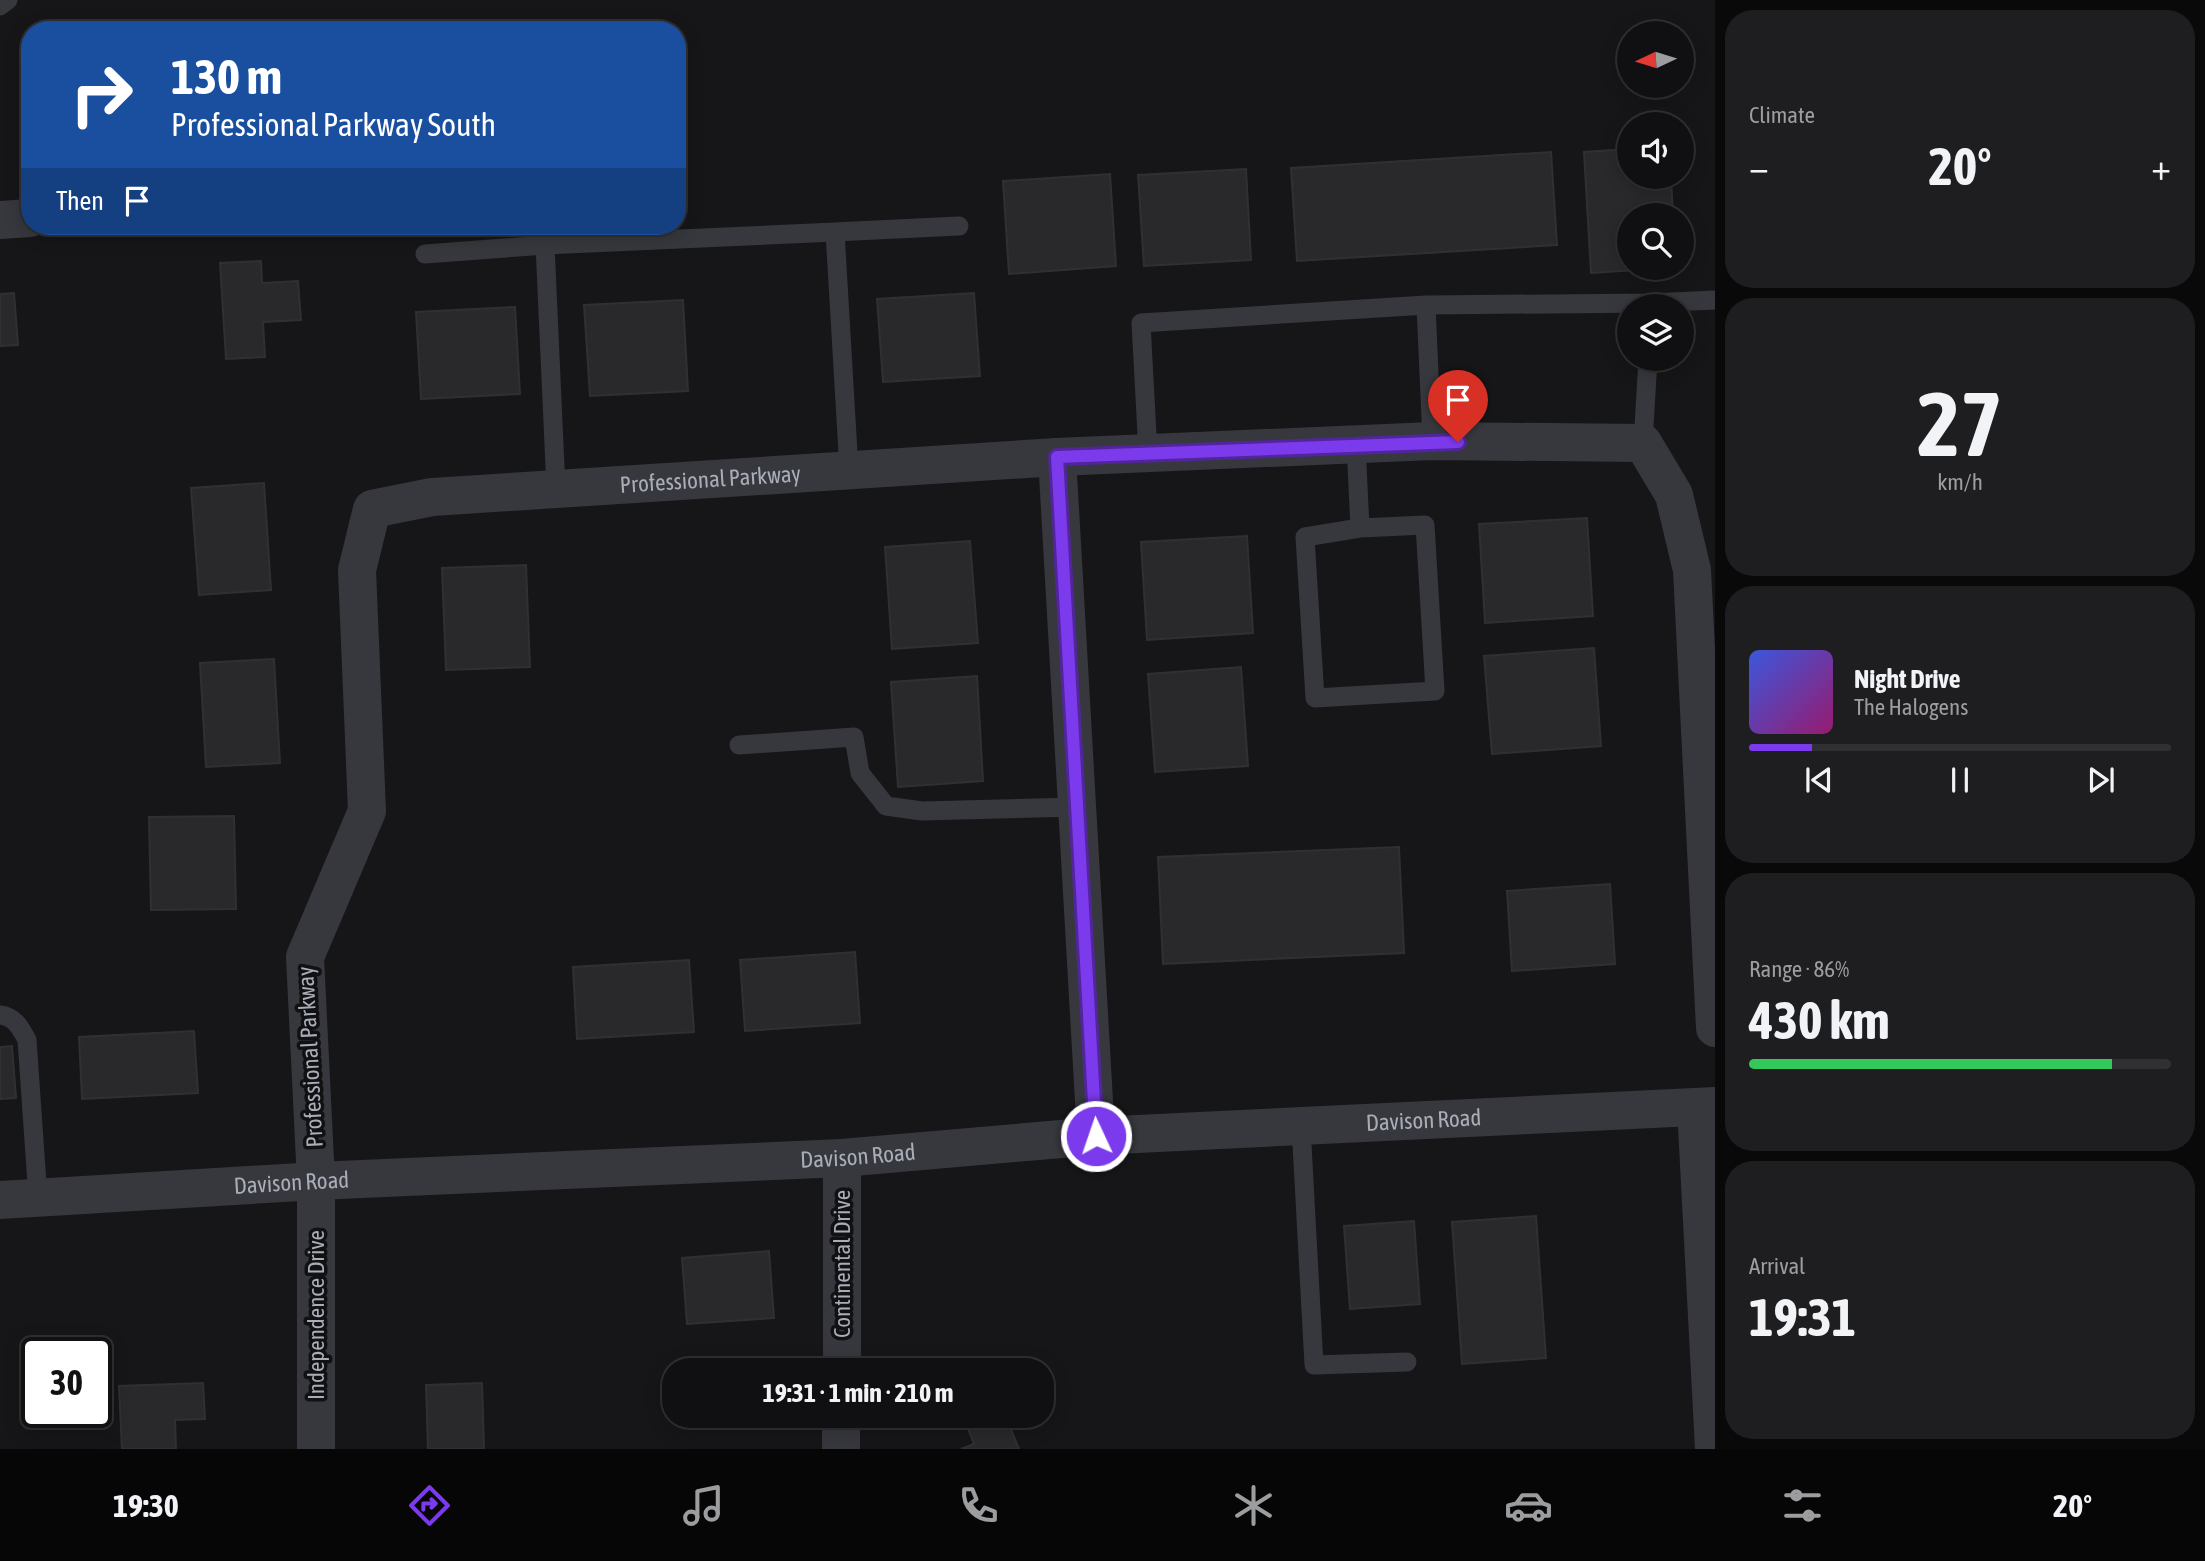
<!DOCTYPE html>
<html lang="en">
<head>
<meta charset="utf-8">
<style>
  body { margin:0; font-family:"Asap Condensed",sans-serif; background:#1e1e20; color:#f1f3f6; height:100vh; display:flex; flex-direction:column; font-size:26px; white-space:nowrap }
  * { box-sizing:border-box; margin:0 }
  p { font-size:23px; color:#9c9d9f }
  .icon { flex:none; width:38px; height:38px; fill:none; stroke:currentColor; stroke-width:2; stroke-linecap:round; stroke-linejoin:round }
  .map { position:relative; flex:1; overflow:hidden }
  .drawer { display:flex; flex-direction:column; gap:10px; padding:10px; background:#09090a; width:490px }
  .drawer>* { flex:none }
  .banner { position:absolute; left:21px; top:21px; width:665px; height:214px; border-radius:28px; box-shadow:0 4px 18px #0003,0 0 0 2px #303032; background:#1a4fa0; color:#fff; overflow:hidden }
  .needle { width:46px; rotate:266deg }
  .buttons { position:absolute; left:1617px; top:21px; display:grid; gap:14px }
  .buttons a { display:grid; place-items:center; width:77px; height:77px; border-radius:50%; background:#101012; box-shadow:0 4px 18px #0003,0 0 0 2px #303032; font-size:35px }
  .speed { position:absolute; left:21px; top:1337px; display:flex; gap:14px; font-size:35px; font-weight:700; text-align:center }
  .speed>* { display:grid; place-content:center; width:91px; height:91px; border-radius:50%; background:#101012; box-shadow:0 4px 18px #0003,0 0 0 2px #303032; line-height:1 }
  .speed .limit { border:4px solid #111; border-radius:10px; background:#fff; color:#111 }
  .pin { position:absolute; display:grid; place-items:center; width:60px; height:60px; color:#fff; margin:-72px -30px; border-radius:50% 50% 50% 0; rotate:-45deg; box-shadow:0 0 7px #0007 }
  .pin .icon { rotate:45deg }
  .me { position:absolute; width:77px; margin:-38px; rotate:357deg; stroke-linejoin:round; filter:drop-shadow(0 0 5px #0008) }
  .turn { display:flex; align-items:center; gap:24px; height:147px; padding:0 35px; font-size:32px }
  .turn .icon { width:91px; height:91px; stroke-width:2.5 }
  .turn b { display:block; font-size:49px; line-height:60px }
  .then { display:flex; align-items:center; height:66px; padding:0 35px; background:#0003; gap:14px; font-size:26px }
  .big { font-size:52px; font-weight:700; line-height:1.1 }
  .drawer .card { flex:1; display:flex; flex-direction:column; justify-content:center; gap:10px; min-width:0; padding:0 24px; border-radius:28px; background:#1e1e20 }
  .drawer .dial { align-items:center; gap:0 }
  .dial b { font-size:91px; line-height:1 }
  .song { display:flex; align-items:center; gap:21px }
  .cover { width:84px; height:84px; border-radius:10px; background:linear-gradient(135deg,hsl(230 70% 55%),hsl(320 70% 35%)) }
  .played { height:7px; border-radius:4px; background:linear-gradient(90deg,#7c3aed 15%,#303032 15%) }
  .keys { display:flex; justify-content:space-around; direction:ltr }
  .heat { display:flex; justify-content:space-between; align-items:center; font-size:38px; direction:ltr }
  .charge { height:10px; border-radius:5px; background:linear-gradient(90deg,#34c759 86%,#303032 0) }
  .trip { position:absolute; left:662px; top:1358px; width:392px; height:70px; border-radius:28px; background:#101012; box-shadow:0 4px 18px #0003,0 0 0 2px #303032; font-weight:700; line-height:70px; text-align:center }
  .tabs { display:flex; height:112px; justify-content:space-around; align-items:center; background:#060607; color:#9c9d9f }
  .tabs .icon { width:49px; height:49px }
  .tabs .active { color:#7c3aed }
  .tabs b { font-size:32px; color:#f1f3f6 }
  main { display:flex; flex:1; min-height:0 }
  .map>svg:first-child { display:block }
  .building { fill:#29292c; stroke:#303034; stroke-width:2 }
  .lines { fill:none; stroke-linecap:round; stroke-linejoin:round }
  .service { stroke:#37383d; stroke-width:19 }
  .minor { stroke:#37383d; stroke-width:38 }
  .tertiary { stroke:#37383d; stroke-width:38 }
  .route-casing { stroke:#51269a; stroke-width:18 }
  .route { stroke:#7c3aed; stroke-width:12 }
  .labels { text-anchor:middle; stroke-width:7; stroke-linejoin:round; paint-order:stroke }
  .street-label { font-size:23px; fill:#a8adb8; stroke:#111113 }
</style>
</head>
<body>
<main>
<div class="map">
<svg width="1715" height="1449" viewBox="0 0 1715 1449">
  <rect width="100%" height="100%" fill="#161618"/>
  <path class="building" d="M23,41H30V144H29Z
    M1629,149V177H1671L1673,215H1629V268H1668L1591,273L1584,152Z
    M1551,152L1557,245L1297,261L1291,168Z
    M1246,169L1251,260L1144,266L1138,175Z
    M1110,174L1116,266L1009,274L1003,181Z
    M261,261L262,283L298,281L301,320L263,322L265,357L226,359L220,263Z
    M14,293L18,345L0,346V294Z
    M974,293L980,376L883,382L877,299Z
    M683,300L688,391L590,396L584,305Z
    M515,307L520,394L421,399L416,312Z
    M264,483L271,590L199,595L191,488Z
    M1587,518L1593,616L1485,623L1479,524Z
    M1247,536L1253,633L1147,640L1141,542Z
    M970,541L978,643L892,649L885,547Z
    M526,565L530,667L446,670L442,568Z
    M1594,648L1601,746L1492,754L1484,656Z
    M274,659L280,763L206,767L200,663Z
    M1241,667L1248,766L1155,772L1148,674Z
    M977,676L983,781L898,787L891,682Z
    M234,816L236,909L151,910L149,817Z
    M1399,847L1404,953L1163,964L1158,857Z
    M1610,884L1615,964L1512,971L1507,891Z
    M855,952L860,1023L745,1031L740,960Z
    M689,960L694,1032L577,1039L573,967Z
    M194,1031L198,1093L82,1099L79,1037Z
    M12,1046L16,1098L0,1099V1047Z
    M1536,1216L1546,1358L1462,1364L1452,1222Z
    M1414,1221L1420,1304L1350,1309L1344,1226Z
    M769,1251L774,1318L687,1324L682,1258Z
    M203,1383L205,1419L175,1420L176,1449H122L119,1386Z
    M482,1383L484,1449H428L426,1385Z
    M963,1416H1035V1418L1010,1427L1019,1449H961L974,1444Z"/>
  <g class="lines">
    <path class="service" d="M0,6L8,0
      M834,232L959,226
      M425,254L545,245
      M1651,303L1715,300
      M1426,305L1651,303V306
      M1643,443L1648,359
      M1356,444L1360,528L1425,525L1435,691L1315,698L1305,537L1360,528
      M1148,453L1141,323L1426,305L1432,441
      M556,489L545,245L835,232L849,470
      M739,745L854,737L860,773L886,806L922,811L1077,807
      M0,1015C15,1017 20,1027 27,1040L38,1198
      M1301,1126L1314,1365L1407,1362"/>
    <g class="minor">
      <path d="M0,220L30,218"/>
      <path d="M1057,457L1096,1136"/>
      <path d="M1696,1107L1714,1449"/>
      <path d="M842,1370V1158"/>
      <path id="s1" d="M316,1449V1181L305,957L367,811L357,570L372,509L432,497L1057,457L1432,441L1643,443L1674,495L1692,570L1715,1028"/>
      <path d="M841,1449V1416"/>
    </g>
    <path class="tertiary" id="s2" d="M0,1200L316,1181L842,1158L1096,1136L1715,1106"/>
  </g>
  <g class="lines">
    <defs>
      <path id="route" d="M1096,1136L1057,457L1458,442"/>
    </defs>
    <use href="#route" class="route-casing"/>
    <use href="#route" class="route"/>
  </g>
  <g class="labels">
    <g class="street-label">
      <text dy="8" stroke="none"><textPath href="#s1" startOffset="1295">Professional Parkway</textPath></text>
      <text transform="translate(310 1057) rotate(-93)" y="8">Professional Parkway</text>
      <text dy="8" stroke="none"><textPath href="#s2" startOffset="1426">Davison Road</textPath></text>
      <text dy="8" stroke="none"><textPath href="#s2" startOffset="859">Davison Road</textPath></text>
      <text dy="8" stroke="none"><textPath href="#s2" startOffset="292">Davison Road</textPath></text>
      <text transform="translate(842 1264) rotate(-90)" y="8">Continental Drive</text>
      <text transform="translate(316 1315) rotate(-90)" y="8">Independence Drive</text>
    </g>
  </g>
</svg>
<div class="buttons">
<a><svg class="needle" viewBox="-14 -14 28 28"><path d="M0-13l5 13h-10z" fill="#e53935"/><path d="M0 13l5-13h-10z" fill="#9c9d9f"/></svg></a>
<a><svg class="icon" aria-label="sound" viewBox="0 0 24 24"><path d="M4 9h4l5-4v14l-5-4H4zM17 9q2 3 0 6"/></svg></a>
<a><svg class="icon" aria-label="search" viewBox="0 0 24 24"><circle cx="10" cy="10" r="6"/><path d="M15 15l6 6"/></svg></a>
<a><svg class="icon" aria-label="layers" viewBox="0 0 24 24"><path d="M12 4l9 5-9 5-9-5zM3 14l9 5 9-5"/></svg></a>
</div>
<div class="speed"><div class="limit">30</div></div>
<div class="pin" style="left:1458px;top:442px;background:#d93025"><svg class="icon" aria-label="arrive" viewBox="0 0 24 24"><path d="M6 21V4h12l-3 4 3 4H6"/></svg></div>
<svg class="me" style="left:1096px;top:1136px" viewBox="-20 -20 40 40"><circle r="17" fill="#7c3aed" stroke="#fff" stroke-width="3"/><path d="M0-11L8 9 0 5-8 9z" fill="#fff"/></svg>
<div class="trip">19:31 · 1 min · 210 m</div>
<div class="banner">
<div class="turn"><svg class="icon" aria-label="right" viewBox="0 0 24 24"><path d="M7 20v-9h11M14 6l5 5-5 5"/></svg><div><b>130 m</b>Professional Parkway South</div></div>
<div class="then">Then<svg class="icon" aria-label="arrive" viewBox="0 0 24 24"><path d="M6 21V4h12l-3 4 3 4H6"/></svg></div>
</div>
</div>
<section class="drawer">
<div class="card"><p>Climate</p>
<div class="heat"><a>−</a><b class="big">20°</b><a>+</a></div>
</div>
<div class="card dial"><b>27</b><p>km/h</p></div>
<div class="card">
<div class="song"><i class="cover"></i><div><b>Night Drive</b><p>The Halogens</p></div></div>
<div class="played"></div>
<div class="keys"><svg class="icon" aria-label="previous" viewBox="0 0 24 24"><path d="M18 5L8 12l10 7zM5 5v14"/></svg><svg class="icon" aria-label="pause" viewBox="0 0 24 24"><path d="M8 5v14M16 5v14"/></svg><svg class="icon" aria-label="next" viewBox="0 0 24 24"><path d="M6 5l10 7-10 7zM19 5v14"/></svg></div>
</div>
<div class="card"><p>Range · 86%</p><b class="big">430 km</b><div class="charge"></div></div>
<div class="card"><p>Arrival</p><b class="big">19:31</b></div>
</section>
</main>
<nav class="tabs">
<b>19:30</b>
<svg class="icon active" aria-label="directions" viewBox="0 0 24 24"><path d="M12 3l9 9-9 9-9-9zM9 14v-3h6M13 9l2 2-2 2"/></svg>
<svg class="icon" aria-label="music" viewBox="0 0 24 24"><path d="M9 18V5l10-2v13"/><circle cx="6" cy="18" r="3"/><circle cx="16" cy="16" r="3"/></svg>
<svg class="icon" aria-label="phone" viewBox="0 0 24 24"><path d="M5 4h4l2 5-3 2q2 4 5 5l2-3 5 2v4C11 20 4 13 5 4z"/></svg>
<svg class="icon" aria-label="climate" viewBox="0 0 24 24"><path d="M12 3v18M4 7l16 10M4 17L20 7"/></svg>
<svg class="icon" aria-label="car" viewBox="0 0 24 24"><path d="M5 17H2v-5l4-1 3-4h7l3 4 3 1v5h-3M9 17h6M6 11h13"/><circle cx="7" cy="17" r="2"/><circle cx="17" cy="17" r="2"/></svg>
<svg class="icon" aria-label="filters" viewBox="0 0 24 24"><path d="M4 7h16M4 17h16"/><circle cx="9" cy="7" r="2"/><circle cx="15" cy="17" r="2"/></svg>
<b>20°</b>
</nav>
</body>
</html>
